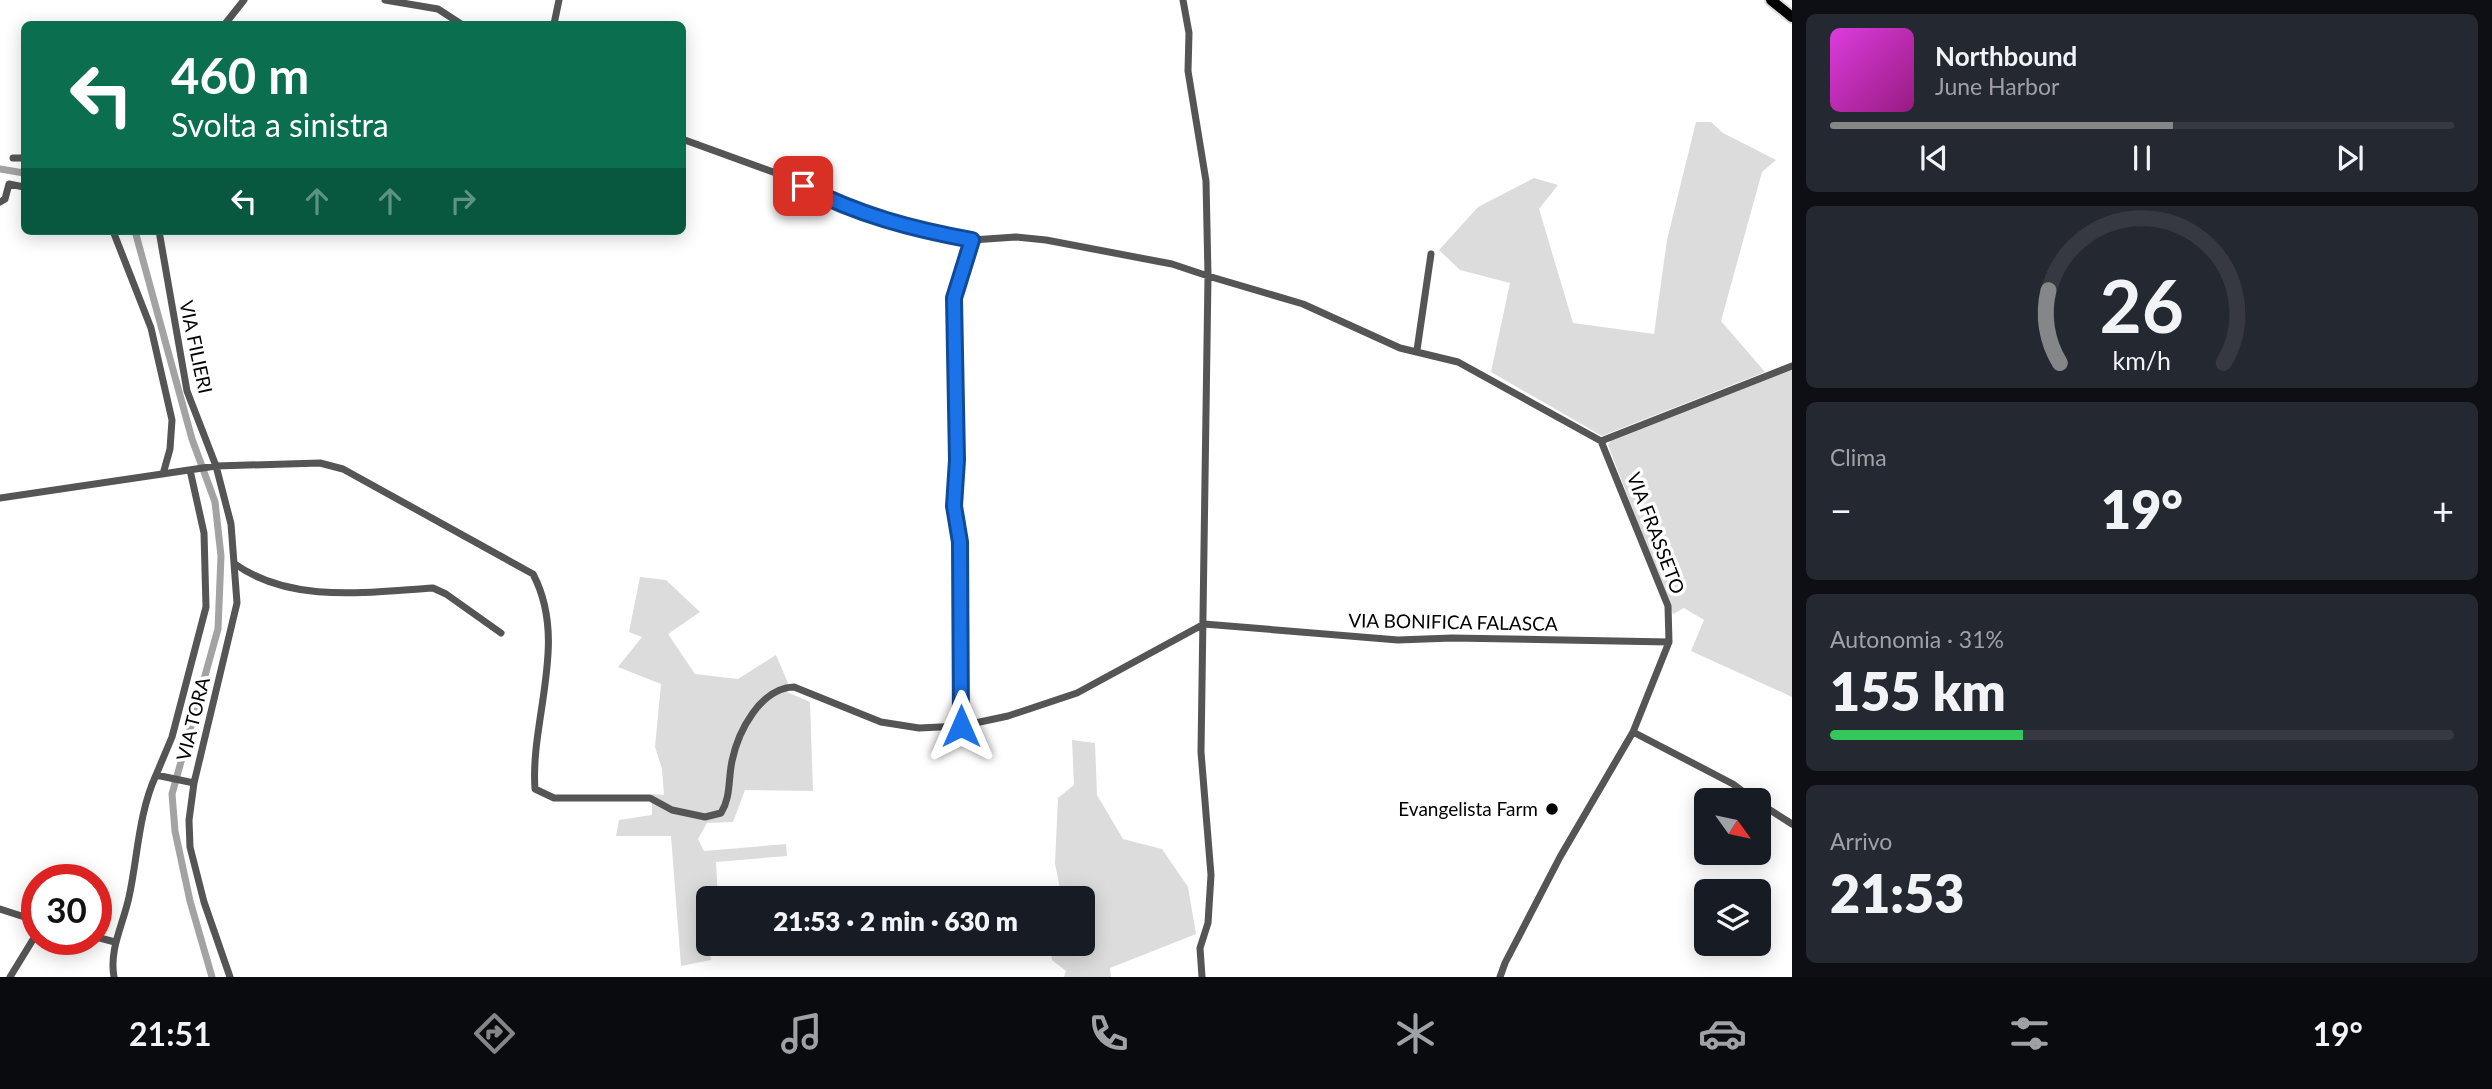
<!DOCTYPE html>
<html lang="it">
<head>
<meta charset="utf-8">
<style>
  body { margin:0; font-family:Lato,sans-serif; background:#242831; color:#f1f3f6; height:100vh; display:flex; flex-direction:column; font-size:26px; white-space:nowrap }
  * { box-sizing:border-box; margin:0 }
  p { font-size:23px; color:#9ea1a6 }
  .icon { flex:none; width:38px; height:38px; fill:none; stroke:currentColor; stroke-width:2; stroke-linecap:round; stroke-linejoin:round }
  .map { position:relative; flex:1; overflow:hidden }
  .drawer { display:flex; flex-direction:column; gap:14px; padding:14px; background:#0d0f14; width:700px }
  .drawer>* { flex:none }
  .hud { position:absolute; left:21px; top:21px; width:665px; height:214px; border-radius:10px; box-shadow:0 4px 18px #0003; background:#0b6e4f; color:#fff; overflow:hidden }
  .needle { width:46px; rotate:123deg }
  .tools { position:absolute; left:1694px; top:788px; display:grid; gap:14px }
  .tools a { display:grid; place-items:center; width:77px; height:77px; border-radius:10px; background:#171b24; box-shadow:0 4px 18px #0003; font-size:35px }
  .speed { position:absolute; left:21px; top:864px; display:flex; gap:14px; font-size:35px; font-weight:700; text-align:center }
  .speed>* { display:grid; place-content:center; width:91px; height:91px; border-radius:50%; background:#171b24; box-shadow:0 4px 18px #0003; line-height:1 }
  .speed .limit { border:10px solid #d22; background:#fff; color:#111 }
  .pin { position:absolute; display:grid; place-items:center; width:60px; height:60px; color:#fff; margin:-30px; border-radius:14px; box-shadow:0 4px 10px #0006 }
  .me { position:absolute; width:77px; margin:-38px; rotate:0deg; stroke-linejoin:round; filter:drop-shadow(0 0 5px #0008) }
  .turn { display:flex; align-items:center; gap:24px; height:147px; padding:0 35px; font-size:32px }
  .turn .icon { width:91px; height:91px; stroke-width:2.5 }
  .turn b { display:block; font-size:49px; line-height:60px }
  .lanes { display:flex; align-items:center; height:66px; padding:0 35px; background:#0003; justify-content:center; gap:35px; direction:ltr }
  .lanes .off { opacity:.35 }
  .big { font-size:52px; font-weight:800; line-height:1.1 }
  .drawer .widget { flex:1; display:flex; flex-direction:column; justify-content:center; gap:10px; min-width:0; padding:0 24px; border-radius:10px; background:#242831 }
  .drawer .dial { align-items:center; gap:0 }
  .dial svg { height:182px; overflow:visible; fill:none; stroke:#363941; stroke-width:7; stroke-linecap:round; text-anchor:middle }
  .dial text { fill:#f1f3f6; stroke:none }
  .song { display:flex; align-items:center; gap:21px }
  .cover { width:84px; height:84px; border-radius:10px; background:linear-gradient(135deg,hsl(300 70% 55%),hsl(310 70% 35%)) }
  .played { height:7px; border-radius:4px; background:linear-gradient(90deg,#858687 55%,#363941 55%) }
  .keys { display:flex; justify-content:space-around; direction:ltr }
  .heat { display:flex; justify-content:space-between; align-items:center; font-size:38px; direction:ltr }
  .charge { height:10px; border-radius:5px; background:linear-gradient(90deg,#34c759 31%,#363941 0) }
  .trip { position:absolute; left:696px; top:886px; width:399px; height:70px; border-radius:10px; background:#171b24; box-shadow:0 4px 18px #0003; font-weight:800; line-height:70px; text-align:center }
  .dock { display:flex; height:112px; justify-content:space-around; align-items:center; background:#090b0e; color:#9ea1a6 }
  .dock .icon { width:49px; height:49px }
  .dock .on { color:#858687 }
  .dock b { font-size:32px; color:#f1f3f6 }
  main { display:flex; flex:1; min-height:0 }
  .map>svg:first-child { display:block }
  .green { fill:#dcdcdc }
  .lines { fill:none; stroke-linecap:round; stroke-linejoin:round }
  .canal { stroke:#a3a3a3; stroke-width:7 }
  .highway-casing { stroke:#dbdbdb; stroke-width:14 }
  .minor { stroke:#555; stroke-width:7 }
  .highway { stroke:#000; stroke-width:10 }
  .route-casing { stroke:#114b97; stroke-width:18 }
  .route { stroke:#1a73e8; stroke-width:12 }
  .poi-dot { fill:#000; stroke:#fff; stroke-width:2.5 }
  .labels { text-anchor:middle; stroke-width:7; stroke-linejoin:round; paint-order:stroke }
  .street-label { font-size:19px; fill:#000; stroke:#fff }
  .poi-label { font-size:19px; fill:#000; stroke:#fff; text-anchor:end }
</style>
</head>
<body>
<main>
<div class="map">
<svg width="1792" height="977" viewBox="0 0 1792 977">
  <rect width="100%" height="100%" fill="#fff"/>
  <path class="green" d="M1696,122H1711L1723,133L1776,160L1762,172L1721,321L1765,372L1602,436L1491,372L1510,283L1460,270L1439,250L1478,207L1534,178L1558,185L1539,209L1573,323L1654,334L1667,240Z
    M1792,370V697L1691,651L1704,620L1684,608L1673,614L1608,445L1612,439Z
    M640,577L666,580L700,612L668,634L695,674L738,679L776,655L788,683L787,692L810,702L813,791L745,790L733,822L707,823L698,839L704,851L786,844L787,856L716,862L718,898H709V924L706,926L711,960L681,966L671,836H616L619,820L652,815V794L664,795L662,769L655,747L661,684L618,667L642,637L629,632Z
    M1072,740L1095,743L1097,795L1123,839L1162,849L1188,887L1196,934L1110,968L1111,977H1064L1066,971L1052,960L1050,944L1083,943V898H1058L1061,893L1055,864L1058,798L1074,785Z"/>
  <g class="lines">
    <path class="canal" d="M0,169L24,173
      M135,231L192,439L215,502L221,556L218,629L172,794L175,831L190,901L212,977"/>
    <defs>
      <path id="highway" d="M1771,0L1792,17"/>
    </defs>
    <use href="#highway" class="highway-casing"/>
    <path class="minor" d="M385,0L438,9L461,24
      M1183,0L1189,33L1188,71L1206,181L1208,276L1303,304L1400,348L1458,362L1601,441L1792,366
      M225,24L244,0
      M554,24L559,0
      M682,139L787,177L837,204L880,220L972,240L1016,237L1046,240L1172,264L1208,276L1201,752L1211,875L1208,923L1200,948L1202,977
      M13,158H24
      M0,202L5,199L9,184L24,187
      M113,231L151,328L172,420L170,449L163,474
      M159,231L187,391L216,466L231,524L237,603L194,783L189,820L190,847L204,902L230,977
      M1417,350L1431,254
      M0,498L216,466L320,463L343,469L533,574C569,642 530,719 535,789L554,798H650L672,810L705,817L721,813C731,797 728,780 732,761C738,732 760,688 794,687L881,722L919,728L961,726L1008,716L1077,693L1204,624L1398,640L1452,638L1669,642
      M235,564C291,604 368,592 433,588L446,594L501,633
      M961,726L960,542L954,506L957,460L954,298L972,240
      M1633,732L1733,784L1754,800
      M156,775L172,737L206,607L204,533L190,470
      M1759,803L1792,824
      M0,909L37,921
      M96,937L115,942
      M10,977L37,933
      M114,977C109,949 123,925 129,897C138,856 138,815 156,775L194,783
      M1500,977L1505,963L1560,857L1633,732L1669,642L1668,606L1601,441"/>
    <use href="#highway" class="highway"/>
  </g>
  <g class="lines">
    <defs>
      <path id="route" d="M803,186C858,215 912,229 972,240L954,298L957,460L954,506L960,542L961,726"/>
    </defs>
    <use href="#route" class="route-casing"/>
    <use href="#route" class="route"/>
  </g>
  <circle class="poi-dot" cx="1552" cy="809" r="7"/>
  <g class="labels">
    <g class="street-label">
      <text transform="translate(196 347) rotate(78)" y="7">VIA FILIERI</text>
      <text transform="translate(1656 533) rotate(69)" y="7">VIA FRASSETO</text>
      <text transform="translate(1453 622) rotate(1)" y="7">VIA BONIFICA FALASCA</text>
      <text transform="translate(193 719) rotate(-76)" y="7">VIA TORA</text>
    </g>
    <g class="poi-label">
      <text x="1538" y="816">Evangelista Farm</text>
    </g>
  </g>
</svg>
<div class="tools">
<a><svg class="needle" viewBox="-14 -14 28 28"><path d="M0-13l5 13h-10z" fill="#e53935"/><path d="M0 13l5-13h-10z" fill="#9ea1a6"/></svg></a>
<a><svg class="icon" aria-label="layers" viewBox="0 0 24 24"><path d="M12 4l9 5-9 5-9-5zM3 14l9 5 9-5"/></svg></a>
</div>
<div class="speed"><div class="limit">30</div></div>
<div class="pin" style="left:803px;top:186px;background:#d93025"><svg class="icon" aria-label="arrive" viewBox="0 0 24 24"><path d="M6 21V4h12l-3 4 3 4H6"/></svg></div>
<svg class="me" style="left:961px;top:726px" viewBox="-20 -20 40 40"><path d="M0-17L14 15 0 8-14 15z" fill="#1a73e8" stroke="#fff" stroke-width="4"/></svg>
<div class="trip">21:53 · 2 min · 630 m</div>
<div class="hud">
<div class="turn"><svg class="icon" aria-label="left" viewBox="0 0 24 24"><path d="M17 20v-9H6M10 6l-5 5 5 5"/></svg><div><b>460 m</b>Svolta a sinistra</div></div>
<div class="lanes"><svg class="icon" aria-label="left" viewBox="0 0 24 24"><path d="M17 20v-9H6M10 6l-5 5 5 5"/></svg><svg class="icon off" aria-label="ahead" viewBox="0 0 24 24"><path d="M12 20V5M6 11l6-6 6 6"/></svg><svg class="icon off" aria-label="ahead" viewBox="0 0 24 24"><path d="M12 20V5M6 11l6-6 6 6"/></svg><svg class="icon off" aria-label="right" viewBox="0 0 24 24"><path d="M7 20v-9h11M14 6l5 5-5 5"/></svg></div>
</div>
</div>
<section class="drawer">
<div class="widget">
<div class="song"><i class="cover"></i><div><b>Northbound</b><p>June Harbor</p></div></div>
<div class="played"></div>
<div class="keys"><svg class="icon" aria-label="previous" viewBox="0 0 24 24"><path d="M18 5L8 12l10 7zM5 5v14"/></svg><svg class="icon" aria-label="pause" viewBox="0 0 24 24"><path d="M8 5v14M16 5v14"/></svg><svg class="icon" aria-label="next" viewBox="0 0 24 24"><path d="M6 5l10 7-10 7zM19 5v14"/></svg></div>
</div>
<div class="widget dial"><svg viewBox="0 0 100 80">
<path d="M14 69A42 42 0 1 1 86 69"/>
<path d="M14 69A42 42 0 0 1 9 37" stroke="#858687"/>
<text x="50" y="56" font-size="32" font-weight="700">26</text>
<text x="50" y="72" font-size="11">km/h</text>
</svg></div>
<div class="widget"><p>Clima</p>
<div class="heat"><a>−</a><b class="big">19°</b><a>+</a></div>
</div>
<div class="widget"><p>Autonomia · 31%</p><b class="big">155 km</b><div class="charge"></div></div>
<div class="widget"><p>Arrivo</p><b class="big">21:53</b></div>
</section>
</main>
<nav class="dock">
<b>21:51</b>
<svg class="icon on" aria-label="directions" viewBox="0 0 24 24"><path d="M12 3l9 9-9 9-9-9zM9 14v-3h6M13 9l2 2-2 2"/></svg>
<svg class="icon" aria-label="music" viewBox="0 0 24 24"><path d="M9 18V5l10-2v13"/><circle cx="6" cy="18" r="3"/><circle cx="16" cy="16" r="3"/></svg>
<svg class="icon" aria-label="phone" viewBox="0 0 24 24"><path d="M5 4h4l2 5-3 2q2 4 5 5l2-3 5 2v4C11 20 4 13 5 4z"/></svg>
<svg class="icon" aria-label="climate" viewBox="0 0 24 24"><path d="M12 3v18M4 7l16 10M4 17L20 7"/></svg>
<svg class="icon" aria-label="car" viewBox="0 0 24 24"><path d="M5 17H2v-5l4-1 3-4h7l3 4 3 1v5h-3M9 17h6M6 11h13"/><circle cx="7" cy="17" r="2"/><circle cx="17" cy="17" r="2"/></svg>
<svg class="icon" aria-label="filters" viewBox="0 0 24 24"><path d="M4 7h16M4 17h16"/><circle cx="9" cy="7" r="2"/><circle cx="15" cy="17" r="2"/></svg>
<b>19°</b>
</nav>
</body>
</html>
